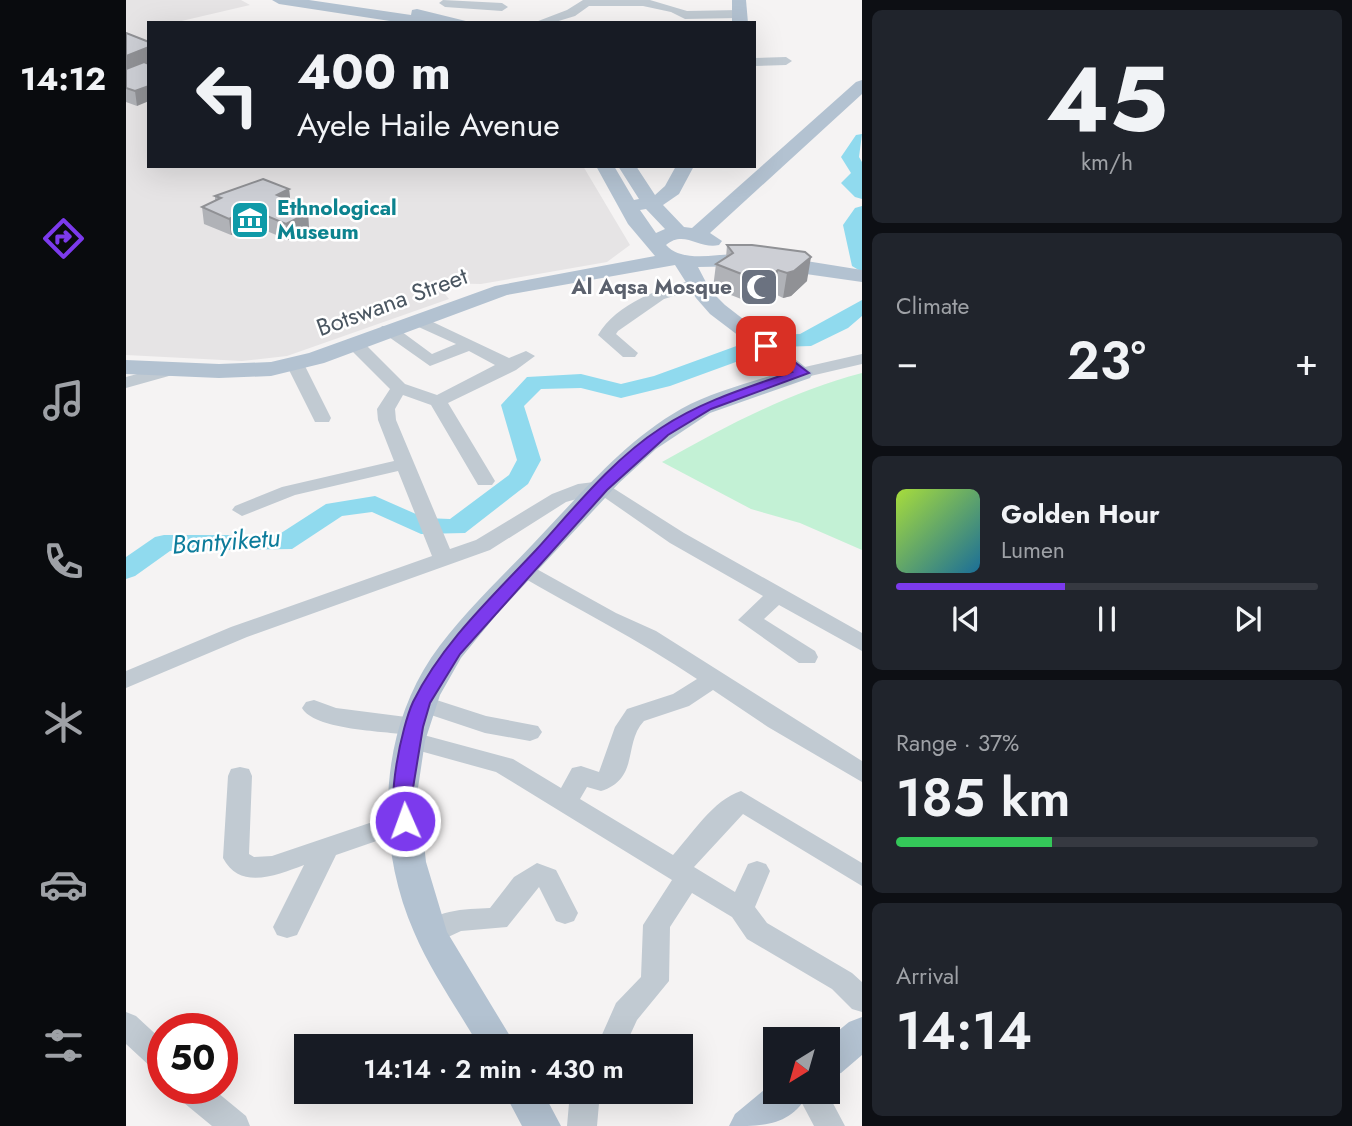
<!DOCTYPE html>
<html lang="en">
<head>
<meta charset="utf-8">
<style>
  body { margin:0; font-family:Jost,sans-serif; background:#20242c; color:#f1f3f6; height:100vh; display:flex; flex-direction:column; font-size:26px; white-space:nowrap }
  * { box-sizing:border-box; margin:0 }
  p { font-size:23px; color:#9ea1a6 }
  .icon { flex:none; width:38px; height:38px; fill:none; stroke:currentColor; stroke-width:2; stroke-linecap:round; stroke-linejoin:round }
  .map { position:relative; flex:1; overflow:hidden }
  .sheet { display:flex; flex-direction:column; gap:10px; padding:10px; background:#0d0f14; width:490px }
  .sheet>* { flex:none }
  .banner { position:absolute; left:21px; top:21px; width:609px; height:147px; border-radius:0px; box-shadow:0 7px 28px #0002; background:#171b24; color:#f1f3f6; overflow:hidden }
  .needle { width:46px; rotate:217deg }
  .tools { position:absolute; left:637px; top:1027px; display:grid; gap:14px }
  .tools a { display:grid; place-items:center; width:77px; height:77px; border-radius:0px; background:#171b24; box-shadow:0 7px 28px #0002; font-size:35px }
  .speed { position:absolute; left:21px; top:1013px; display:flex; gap:14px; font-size:35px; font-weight:700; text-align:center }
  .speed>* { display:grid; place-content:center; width:91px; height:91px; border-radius:50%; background:#171b24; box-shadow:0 7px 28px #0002; line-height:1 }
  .speed .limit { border:10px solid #d22; background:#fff; color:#111 }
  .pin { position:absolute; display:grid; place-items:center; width:60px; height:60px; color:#fff; margin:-30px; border-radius:14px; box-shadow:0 4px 10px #0006 }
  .me { position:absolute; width:77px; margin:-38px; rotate:358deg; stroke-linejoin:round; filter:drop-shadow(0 0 5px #0008) }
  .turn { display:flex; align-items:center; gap:24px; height:147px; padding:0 35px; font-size:32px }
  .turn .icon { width:91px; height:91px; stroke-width:2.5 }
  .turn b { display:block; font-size:49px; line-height:60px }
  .big { font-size:52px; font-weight:600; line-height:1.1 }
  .sheet .tile { flex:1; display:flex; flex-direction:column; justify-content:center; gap:10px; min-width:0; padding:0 24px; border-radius:10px; background:#20242c }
  .sheet .dial { align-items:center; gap:0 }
  .dial b { font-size:91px; line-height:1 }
  .song { display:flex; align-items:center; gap:21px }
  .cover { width:84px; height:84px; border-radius:10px; background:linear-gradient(135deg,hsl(80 70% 55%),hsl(200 70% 35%)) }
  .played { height:7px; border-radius:4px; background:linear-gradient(90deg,#7c3aed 40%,#363941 40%) }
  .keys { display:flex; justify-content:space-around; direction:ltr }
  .heat { display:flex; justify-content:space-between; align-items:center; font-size:38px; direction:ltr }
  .charge { height:10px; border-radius:5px; background:linear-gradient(90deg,#34c759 37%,#363941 0) }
  .trip { position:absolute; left:168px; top:1034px; width:399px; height:70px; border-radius:0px; background:#171b24; box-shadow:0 7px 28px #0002; font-weight:600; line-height:70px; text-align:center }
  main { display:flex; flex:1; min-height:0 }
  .tabs { display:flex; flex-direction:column; width:126px; justify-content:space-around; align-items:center; background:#090b0e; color:#9ea1a6 }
  .tabs .icon { width:49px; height:49px }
  .tabs .current { color:#7c3aed }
  .tabs b { font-size:32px; color:#f1f3f6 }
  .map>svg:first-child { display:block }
  .education { fill:#e6e4e5 }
  .green { fill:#c3f1d5 }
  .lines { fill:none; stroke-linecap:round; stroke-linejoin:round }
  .river { fill:#90daee; fill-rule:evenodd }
  .minor { fill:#c1cad2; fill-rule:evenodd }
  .major { fill:#b3c2d1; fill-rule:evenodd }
  .wall { fill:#b0b2b7 }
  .shaded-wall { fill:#909195 }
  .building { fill:#cdcfd5; stroke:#909195; stroke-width:2 }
  .route { fill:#7c3aed; stroke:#51269a; stroke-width:2 }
  .labels { text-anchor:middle; stroke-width:5; stroke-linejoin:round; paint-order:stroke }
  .far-culture-label { font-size:21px; font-weight:bold; fill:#0d838f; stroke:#fff; text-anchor:start }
  .far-worship-label { font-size:21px; font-weight:bold; fill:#5b616d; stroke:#fff; text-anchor:end }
  .street-label { font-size:24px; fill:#4a5661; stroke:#fff }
  .water-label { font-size:26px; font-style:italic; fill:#0c7c9b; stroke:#fff }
</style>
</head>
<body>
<main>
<nav class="tabs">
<b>14:12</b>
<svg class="icon current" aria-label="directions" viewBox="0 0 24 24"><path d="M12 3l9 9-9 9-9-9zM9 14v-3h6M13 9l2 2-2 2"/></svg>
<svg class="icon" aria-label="music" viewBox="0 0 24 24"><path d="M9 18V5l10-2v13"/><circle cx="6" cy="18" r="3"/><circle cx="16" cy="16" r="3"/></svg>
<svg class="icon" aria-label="phone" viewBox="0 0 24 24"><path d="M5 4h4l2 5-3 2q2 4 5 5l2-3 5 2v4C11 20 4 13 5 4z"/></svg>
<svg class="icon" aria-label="climate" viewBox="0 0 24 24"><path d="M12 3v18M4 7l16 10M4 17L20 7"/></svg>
<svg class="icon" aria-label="car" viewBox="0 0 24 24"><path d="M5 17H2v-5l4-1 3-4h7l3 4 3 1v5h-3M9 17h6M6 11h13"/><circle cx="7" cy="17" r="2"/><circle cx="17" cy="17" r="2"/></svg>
<svg class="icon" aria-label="filters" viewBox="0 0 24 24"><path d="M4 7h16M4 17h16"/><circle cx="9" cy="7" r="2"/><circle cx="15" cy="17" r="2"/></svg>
</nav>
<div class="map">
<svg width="736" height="1126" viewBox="0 0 736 1126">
  <rect width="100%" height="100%" fill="#f5f3f3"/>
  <path class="education" d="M0,0H115L124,5L47,23H23V166H457L504,245L481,262L355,284L310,283L323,299L161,356L116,361L0,355Z"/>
  <path class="green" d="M736,373V550L674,523L625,509L536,462C600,426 664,392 736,373Z"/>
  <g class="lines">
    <path class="river" d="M736,134L733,157L736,162V199L729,197L715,183L725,173L715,157L730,135Z
      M736,206V272L726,266L717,225L729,208Z
      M736,300V316L722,328L685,346L651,347L544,386L495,398L455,388L415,389L398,406L415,460L402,484L339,533L295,534L246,512L216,516L166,549L44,551L9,576L0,579V557L29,537L38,535H152L200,504L249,496L299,518L324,519L383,475L391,460L375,405L401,377L455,374L495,384L528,376L641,335L674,334Z"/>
    <path class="minor" d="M317,0L376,3L382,7L376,11L319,7L313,3Z
      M457,0H524L561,11L613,10L619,14L613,18L559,19L545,12L517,6H463L449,16L426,23H407L441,10Z
      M628,58L660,57L666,61L660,65L628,66Z
      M568,280L576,285L574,288L538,299L492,331L490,334L512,353L509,357H497L472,335C491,303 534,288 568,280Z
      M292,315L383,358L400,351L409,356L390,370L322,403L369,481L366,485H352L305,405L277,395L269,409L270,420L324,549L350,540L426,494L452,484L476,481L558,533L736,633V651L653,605L638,619L689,651L692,657L689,663H673L612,620L637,596L544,543L472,493L440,502L364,550L121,637L0,688V671L105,627L306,556L272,471L169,495L116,516L106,510L109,506L156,487L268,461L252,420L251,409L264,389L222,347L219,343L222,339H234L279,384L311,395L369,365L343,351L304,366L253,330L256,326H268L306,354L330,344L286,324L284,320Z
      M736,354V364L676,378L667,373L670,369Z
      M169,359L178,364L205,418L203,422H189L160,364Z
      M44,365L53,370L50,374L0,388V377Z
      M398,562L490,613L530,631L736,761V782L642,727L587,690L563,706L518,721C497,743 514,779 475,791L461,787L454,799L547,855C566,834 587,800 615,791L736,863V886L617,814L568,867L609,892L622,864L631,861L640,864L644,871L629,907L641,923L726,973L736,982V1012L726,1009L706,989L621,939L606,917L566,893L544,927L543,981L511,1020L499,1046H471L490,1003L515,977L517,925L546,880L370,772L276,746L272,740L275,734C252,731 188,729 176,708L180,702L188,700L210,708L288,718L296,721L300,727L294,734L387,759L435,788L446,768L455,766L473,772L489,727L501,709L547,694L571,679C513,640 451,609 391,574L387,569L391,564Z
      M295,695L360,716L412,726L416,732L412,738L404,741L359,733L287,709L283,703L287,697Z
      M114,767L123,769L126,776L123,854L128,857L146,856L279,811L288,814L292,821L288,828L210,855L171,935L161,938L151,935L147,927L178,865C151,875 114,891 97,858L102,776L105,769Z
      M411,863L430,870L452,913L448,921L439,924L430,921L413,887L381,927L335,931L305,945L295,942L291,934C304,909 340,909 364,908L388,877Z
      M0,1012L10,1016L37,1041V1073L27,1069L0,1044Z
      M48,1088H86L120,1116L124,1126H86L52,1098Z
      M444,1092H474L471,1126H441Z
      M670,1092H701L719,1126H688Z"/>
    <path class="major" d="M146,0H183L285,15L286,10L291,9L348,23H277L153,4Z
      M606,0H620L622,23H606Z
      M736,80V94L584,233L596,241L593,245C574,250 558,229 540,245C555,262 586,255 607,254C650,254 694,264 736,270V282L623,266L572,267L584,290L599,305L687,373L684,378L584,413L530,449L493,483L371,614L335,658L314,695L299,741L292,788L300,862L321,932L390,1046H353C331,1008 305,972 288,932C250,845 252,738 305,658C334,616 372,581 407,544C453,496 497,442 555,409C588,391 624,383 659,371L584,314L570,298L549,265L381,295L198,363L145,376L93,378L0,374V360L93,364L145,362L183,353L369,286L529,256L502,224L470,166H488L508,200L513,199L492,166H510L529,195L539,186L550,166H568L553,194L537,205L558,227L566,228L730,82ZM520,209L539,229L530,233L514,210Z
      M736,1017V1055L715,1073L702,1077L701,1040L723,1022Z
      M649,1081V1092H683C666,1126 638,1126 603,1126L609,1114Z
      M378,1092H417L435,1126H396Z"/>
  </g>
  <path class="wall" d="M0,33L21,63L11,106L0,102Z
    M163,189L165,206L182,213L183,229L162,240L136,229L129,233L119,228L105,235L78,224L76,207L89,201V196Z
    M601,245L681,281L665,296L657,298L649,294L633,306L587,288L590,264L600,258Z"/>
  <path class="shaded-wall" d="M23,47V63L0,71V56Z
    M23,86V101L11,106L9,91Z
    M163,189L165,206L154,217L151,195Z
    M118,212L119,228L105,235L103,219Z
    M134,213L136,229L129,233L127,216Z
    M182,213L183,229L162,240L160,224Z
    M685,257L681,281L665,296L657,298L661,273Z
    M652,270L649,294L633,306L636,282Z"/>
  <path class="building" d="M0,33L23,42V47L0,56Z
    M18,62L23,64V86L9,91L0,88V69Z
    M137,179L163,189L151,195L158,198L153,201L182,213L160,224L134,213L127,216L118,212L103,219L76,207L95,198L89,196Z
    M601,245H626L679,252L685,257L668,271L661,273L652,270L636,282L590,264L607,253Z"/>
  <path class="route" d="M636,344H645L683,373L585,409L542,435L481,490L334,654L304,703L297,727L287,788L288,821L279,828L272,826C259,803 276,726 287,702C316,643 366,597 410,550C448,508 487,459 535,428C576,401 620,388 666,372L636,349Z"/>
  <defs>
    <symbol id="museum-square" viewBox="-11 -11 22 22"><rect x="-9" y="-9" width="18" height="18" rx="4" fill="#0f9aa8" stroke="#fff"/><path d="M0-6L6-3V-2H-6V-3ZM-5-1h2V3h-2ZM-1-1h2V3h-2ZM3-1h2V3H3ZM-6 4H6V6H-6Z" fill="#fff"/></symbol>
    <symbol id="mosque-square" viewBox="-11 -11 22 22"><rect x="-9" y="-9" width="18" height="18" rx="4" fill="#6b7280" stroke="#fff"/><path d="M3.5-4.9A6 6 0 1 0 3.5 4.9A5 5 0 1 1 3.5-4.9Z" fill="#fff"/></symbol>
  </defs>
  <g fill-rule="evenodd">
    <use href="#museum-square" x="102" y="198" width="44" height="44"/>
    <use href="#mosque-square" x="611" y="265" width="44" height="44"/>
  </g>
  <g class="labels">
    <g class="far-culture-label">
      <text x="151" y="215">Ethnological<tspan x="151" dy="24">Museum</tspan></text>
    </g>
    <g class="far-worship-label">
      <text x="606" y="294">Al Aqsa Mosque</text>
    </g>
    <g class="street-label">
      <text transform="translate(266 302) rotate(-20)" y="8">Botswana Street</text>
    </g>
    <g class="water-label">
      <text transform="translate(100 541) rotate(-4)" y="9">Bantyiketu</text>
    </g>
  </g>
</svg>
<div class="tools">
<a><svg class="needle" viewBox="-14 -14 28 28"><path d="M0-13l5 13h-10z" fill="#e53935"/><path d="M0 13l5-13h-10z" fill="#9ea1a6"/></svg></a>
</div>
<div class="speed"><div class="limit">50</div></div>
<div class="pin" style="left:640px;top:346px;background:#d93025"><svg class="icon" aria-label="arrive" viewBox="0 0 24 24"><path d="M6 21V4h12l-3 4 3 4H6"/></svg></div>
<svg class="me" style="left:279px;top:821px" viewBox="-20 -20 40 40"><circle r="17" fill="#7c3aed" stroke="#fff" stroke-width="3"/><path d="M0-11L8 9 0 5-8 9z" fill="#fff"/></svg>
<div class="trip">14:14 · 2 min · 430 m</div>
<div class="banner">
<div class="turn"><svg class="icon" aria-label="left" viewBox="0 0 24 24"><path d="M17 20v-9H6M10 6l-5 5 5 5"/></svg><div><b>400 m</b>Ayele Haile Avenue</div></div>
</div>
</div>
<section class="sheet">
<div class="tile dial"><b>45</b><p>km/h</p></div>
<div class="tile"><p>Climate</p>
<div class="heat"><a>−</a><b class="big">23°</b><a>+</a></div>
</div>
<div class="tile">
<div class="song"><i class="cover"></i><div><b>Golden Hour</b><p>Lumen</p></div></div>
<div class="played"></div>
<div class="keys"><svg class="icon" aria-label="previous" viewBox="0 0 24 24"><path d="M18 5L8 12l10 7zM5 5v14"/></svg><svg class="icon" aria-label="pause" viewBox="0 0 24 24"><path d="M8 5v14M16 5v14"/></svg><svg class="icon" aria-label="next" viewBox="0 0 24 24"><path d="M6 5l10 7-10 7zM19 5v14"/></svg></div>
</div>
<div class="tile"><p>Range · 37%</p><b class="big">185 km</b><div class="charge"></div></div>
<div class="tile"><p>Arrival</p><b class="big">14:14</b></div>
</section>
</main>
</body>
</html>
